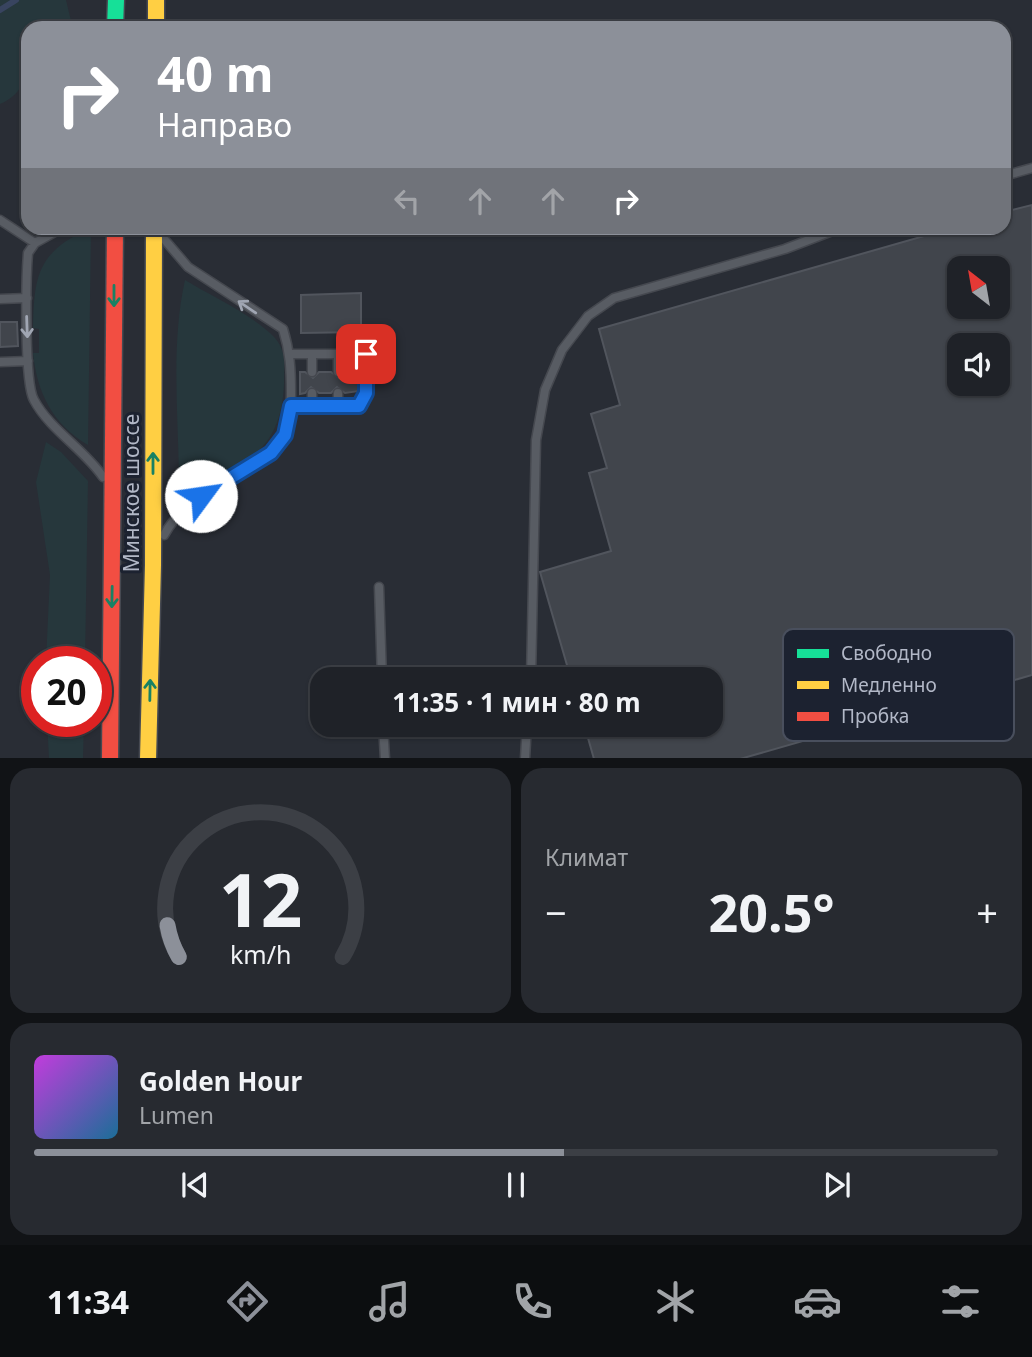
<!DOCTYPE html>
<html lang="ru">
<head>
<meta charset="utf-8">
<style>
  body { margin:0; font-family:"Noto Sans",sans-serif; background:#272a30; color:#f1f3f6; height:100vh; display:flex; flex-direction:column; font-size:26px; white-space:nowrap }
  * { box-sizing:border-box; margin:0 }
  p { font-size:23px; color:#a1a4a8 }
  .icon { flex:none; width:38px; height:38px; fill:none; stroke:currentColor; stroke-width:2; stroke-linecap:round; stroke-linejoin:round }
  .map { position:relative; height:758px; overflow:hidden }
  .side { display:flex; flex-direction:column; gap:10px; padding:10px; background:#111316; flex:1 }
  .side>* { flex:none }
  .hud { position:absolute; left:21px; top:21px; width:990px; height:214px; border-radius:21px; box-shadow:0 2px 5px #0004,0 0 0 2px #3c3f45; background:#8c9099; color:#fff; overflow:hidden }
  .needle { width:46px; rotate:329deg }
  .controls { position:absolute; left:947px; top:256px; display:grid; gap:14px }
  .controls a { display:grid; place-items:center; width:63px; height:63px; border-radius:14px; background:#1f2228; box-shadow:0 2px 5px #0004,0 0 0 2px #3c3f45; font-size:35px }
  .speed { position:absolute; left:21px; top:646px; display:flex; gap:14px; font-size:35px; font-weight:700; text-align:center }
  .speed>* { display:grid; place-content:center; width:91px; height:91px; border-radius:50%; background:#1f2228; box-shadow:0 2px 5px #0004,0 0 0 2px #3c3f45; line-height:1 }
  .speed .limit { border:10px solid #d22; background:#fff; color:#111 }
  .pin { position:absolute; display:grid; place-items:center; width:60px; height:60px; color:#fff; margin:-30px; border-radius:14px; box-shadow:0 4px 10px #0006 }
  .me { position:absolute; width:77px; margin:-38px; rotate:59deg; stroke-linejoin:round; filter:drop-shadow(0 0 5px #0008) }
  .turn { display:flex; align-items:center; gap:24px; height:147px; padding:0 21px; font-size:32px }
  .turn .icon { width:91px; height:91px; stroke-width:2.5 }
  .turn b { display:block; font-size:49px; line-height:60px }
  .lanes { display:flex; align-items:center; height:66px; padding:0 21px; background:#0003; justify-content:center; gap:35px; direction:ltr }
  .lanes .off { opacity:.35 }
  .big { font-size:52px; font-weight:700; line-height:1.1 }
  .side .widget { flex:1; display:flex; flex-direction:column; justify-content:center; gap:10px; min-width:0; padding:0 24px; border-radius:21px; background:#272a30 }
  .side .dial { align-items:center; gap:0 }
  .dial svg { height:182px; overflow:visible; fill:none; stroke:#3c3f45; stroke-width:7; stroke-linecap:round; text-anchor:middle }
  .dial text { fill:#f1f3f6; stroke:none }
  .song { display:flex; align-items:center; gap:21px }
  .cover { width:84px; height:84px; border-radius:10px; background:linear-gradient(135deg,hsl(290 70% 55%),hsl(200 70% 35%)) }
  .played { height:7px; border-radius:4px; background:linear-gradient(90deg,#8c9099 55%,#3c3f45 55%) }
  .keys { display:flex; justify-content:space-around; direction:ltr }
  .heat { display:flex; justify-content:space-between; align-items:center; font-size:38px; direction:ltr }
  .side .tiles { flex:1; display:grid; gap:10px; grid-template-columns:1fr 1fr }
  .widget:last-child { grid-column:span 2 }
  .trip { position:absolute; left:310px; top:667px; width:413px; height:70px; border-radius:21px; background:#1f2228; box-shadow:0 2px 5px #0004,0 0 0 2px #3c3f45; font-weight:700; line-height:70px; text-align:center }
  .dock { display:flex; height:112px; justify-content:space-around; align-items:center; background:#0c0e10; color:#a1a4a8 }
  .dock .icon { width:49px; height:49px }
  .dock .selected { color:#8c9099 }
  .dock b { font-size:32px; color:#f1f3f6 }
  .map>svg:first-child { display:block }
  .green { fill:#26373c }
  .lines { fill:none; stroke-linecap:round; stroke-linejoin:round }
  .stream { stroke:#38445f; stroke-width:6 }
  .building { fill:#41454c; stroke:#51555d; stroke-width:2; fill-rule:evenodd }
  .lane-casing { stroke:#45484f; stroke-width:11 }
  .fast-casing { stroke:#464951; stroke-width:19 }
  .slow-casing { stroke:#464951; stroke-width:19 }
  .jam-casing { stroke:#464951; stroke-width:19 }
  .lane { stroke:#585c63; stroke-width:8 }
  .fast { stroke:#16e098; stroke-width:16 }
  .slow { stroke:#ffcf43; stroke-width:16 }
  .jam { stroke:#f24e42; stroke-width:16 }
  .oneway { stroke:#198164 }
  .oneway2 { stroke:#a0a6b3 }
  .route-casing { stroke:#114b97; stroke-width:18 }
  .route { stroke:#1a73e8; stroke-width:12 }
  .labels { text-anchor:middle; stroke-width:6; stroke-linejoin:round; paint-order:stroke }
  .street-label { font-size:21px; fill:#b2b8c7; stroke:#1c2230 }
  .key { fill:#1c2230; stroke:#494f5d; stroke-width:2 }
  .key-label { font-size:19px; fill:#b2b8c7 }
</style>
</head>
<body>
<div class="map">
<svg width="1032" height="759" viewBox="0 0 1032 759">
  <rect width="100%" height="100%" fill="#292d35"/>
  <path class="green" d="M0,0H66L72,25L71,28H28C28,58 34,89 0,104Z
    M91,228L88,445C52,424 37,392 33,353H39V329L33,328C34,275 38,251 91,228Z
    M185,280C211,296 255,316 275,338C287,352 284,367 284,384C281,452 244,467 187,486L179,477C178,412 171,343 185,280Z
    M46,442L61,452L88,481L85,661H46L50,575L36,482Z
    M47,721H84L83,758H49Z"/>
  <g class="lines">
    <path class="stream" d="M0,10L16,0"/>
  </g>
  <path class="building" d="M1032,205V675L740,759H594L584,724H710V679H571L540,572L611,551L589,473L607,468L591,414L620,405L599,329L952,228H1004V212ZM959,268H998V306H959ZM959,345H998V383H959Z
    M361,293V332L301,333V295Z
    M0,322H17L18,346L0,347Z
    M300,372H305L313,378L319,372H331L339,378L345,372H359V391L345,393L337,387L331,393H319L311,387L305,393L300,394Z"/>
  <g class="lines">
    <defs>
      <path id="lane" d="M1004,176L1032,168
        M0,220L35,243
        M62,228L35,243L28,253C26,277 24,383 34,400C50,430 84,449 103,477
        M0,299L27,298
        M291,354H366V393L359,406H291
        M312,354V372
        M338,354V372
        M0,362L28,361
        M312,393V406
        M338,393V406
        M164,535C201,469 292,481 291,393C291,370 290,351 283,329L188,267L164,239
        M379,587L382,679
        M531,679L536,440L545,390L562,350L588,316L614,298L785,249L840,228
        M383,724L385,759
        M525,759L527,724"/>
      <path id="fast" d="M115,28L116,0"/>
      <path id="slow" d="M156,0V28
        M148,759L153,565L154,228"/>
      <path id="jam" d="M110,759L115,228"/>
    </defs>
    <use href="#lane" class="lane-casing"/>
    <use href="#fast" class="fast-casing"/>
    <use href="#slow" class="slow-casing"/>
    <use href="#jam" class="jam-casing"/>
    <use href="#lane" class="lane"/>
    <use href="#fast" class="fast"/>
    <use href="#slow" class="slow"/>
    <use href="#jam" class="jam"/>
  </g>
  <defs><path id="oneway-shaft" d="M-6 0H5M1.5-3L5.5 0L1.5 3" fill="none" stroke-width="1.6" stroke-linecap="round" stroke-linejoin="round" transform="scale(1.75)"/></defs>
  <g class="oneway">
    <use href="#oneway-shaft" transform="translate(114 296) rotate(90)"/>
    <use href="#oneway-shaft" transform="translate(153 463) rotate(-90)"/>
    <use href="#oneway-shaft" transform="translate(112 597) rotate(91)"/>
    <use href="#oneway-shaft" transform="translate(150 690) rotate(-89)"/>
  </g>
  <g class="oneway2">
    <use href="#oneway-shaft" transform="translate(247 307) rotate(-146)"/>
    <use href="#oneway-shaft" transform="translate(27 327) rotate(88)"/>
  </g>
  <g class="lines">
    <defs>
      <path id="route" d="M201,496L271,453L285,435L291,406H359L366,393V354"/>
    </defs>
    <use href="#route" class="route-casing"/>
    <use href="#route" class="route"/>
  </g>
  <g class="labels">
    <g class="street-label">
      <text transform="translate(132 493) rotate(-90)" y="7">Минское шоссе</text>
    </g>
  </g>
  <rect x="783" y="629" width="231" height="112" rx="10" class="key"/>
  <rect x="797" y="649" width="32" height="9" fill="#16e098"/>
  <rect x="797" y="681" width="32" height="8" fill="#ffcf43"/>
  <rect x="797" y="712" width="32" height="9" fill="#f24e42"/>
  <g class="key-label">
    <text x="841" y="660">Свободно</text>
    <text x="841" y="692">Медленно</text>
    <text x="841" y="723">Пробка</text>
  </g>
</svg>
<div class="controls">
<a><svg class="needle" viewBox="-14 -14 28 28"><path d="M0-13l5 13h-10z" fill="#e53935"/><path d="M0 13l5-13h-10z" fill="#a1a4a8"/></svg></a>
<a><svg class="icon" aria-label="sound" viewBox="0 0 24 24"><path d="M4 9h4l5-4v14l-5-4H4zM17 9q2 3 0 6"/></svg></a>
</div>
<div class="speed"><div class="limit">20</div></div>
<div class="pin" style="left:366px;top:354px;background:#d93025"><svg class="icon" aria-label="arrive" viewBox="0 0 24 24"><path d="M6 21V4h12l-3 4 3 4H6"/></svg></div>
<svg class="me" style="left:201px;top:496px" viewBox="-20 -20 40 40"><circle r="19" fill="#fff"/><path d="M0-13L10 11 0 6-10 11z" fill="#1a73e8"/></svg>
<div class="trip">11:35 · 1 мин · 80 m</div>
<div class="hud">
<div class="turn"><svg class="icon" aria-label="right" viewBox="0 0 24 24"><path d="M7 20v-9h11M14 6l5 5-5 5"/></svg><div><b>40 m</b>Направо</div></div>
<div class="lanes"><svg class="icon off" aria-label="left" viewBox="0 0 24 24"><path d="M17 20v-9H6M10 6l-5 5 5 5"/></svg><svg class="icon off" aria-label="ahead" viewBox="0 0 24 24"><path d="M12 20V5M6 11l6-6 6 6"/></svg><svg class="icon off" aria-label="ahead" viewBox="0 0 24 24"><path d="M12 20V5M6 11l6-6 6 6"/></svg><svg class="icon" aria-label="right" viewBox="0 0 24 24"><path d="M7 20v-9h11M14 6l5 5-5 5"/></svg></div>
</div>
</div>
<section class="side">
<div class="tiles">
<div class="widget dial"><svg viewBox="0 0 100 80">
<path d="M14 69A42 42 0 1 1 86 69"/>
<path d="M14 69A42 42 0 0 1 9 55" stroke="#8c9099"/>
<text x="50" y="56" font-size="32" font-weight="700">12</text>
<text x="50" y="72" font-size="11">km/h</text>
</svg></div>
<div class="widget"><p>Климат</p>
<div class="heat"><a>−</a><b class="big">20.5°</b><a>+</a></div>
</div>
<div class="widget">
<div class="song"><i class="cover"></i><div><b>Golden Hour</b><p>Lumen</p></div></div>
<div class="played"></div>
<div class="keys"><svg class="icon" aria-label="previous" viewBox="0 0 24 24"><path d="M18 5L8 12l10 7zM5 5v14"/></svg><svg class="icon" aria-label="pause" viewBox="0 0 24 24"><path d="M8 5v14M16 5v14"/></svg><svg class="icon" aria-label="next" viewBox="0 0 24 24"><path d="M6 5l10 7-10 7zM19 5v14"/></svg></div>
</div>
</div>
</section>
<nav class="dock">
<b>11:34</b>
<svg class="icon selected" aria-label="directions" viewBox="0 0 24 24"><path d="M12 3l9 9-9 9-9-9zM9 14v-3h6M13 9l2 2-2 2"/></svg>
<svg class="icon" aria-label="music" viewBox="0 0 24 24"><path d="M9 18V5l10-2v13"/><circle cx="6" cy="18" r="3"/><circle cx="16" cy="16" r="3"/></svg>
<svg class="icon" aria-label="phone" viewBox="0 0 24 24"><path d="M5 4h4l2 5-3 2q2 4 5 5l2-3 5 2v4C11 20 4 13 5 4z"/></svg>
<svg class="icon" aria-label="climate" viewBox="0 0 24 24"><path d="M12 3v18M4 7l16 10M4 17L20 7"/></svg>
<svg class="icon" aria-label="car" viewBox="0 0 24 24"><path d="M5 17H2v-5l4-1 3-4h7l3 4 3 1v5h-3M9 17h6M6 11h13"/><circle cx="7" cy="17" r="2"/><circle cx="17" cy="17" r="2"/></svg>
<svg class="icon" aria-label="filters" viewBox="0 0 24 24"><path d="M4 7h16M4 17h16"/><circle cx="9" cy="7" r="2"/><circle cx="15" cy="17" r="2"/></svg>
</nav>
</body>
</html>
